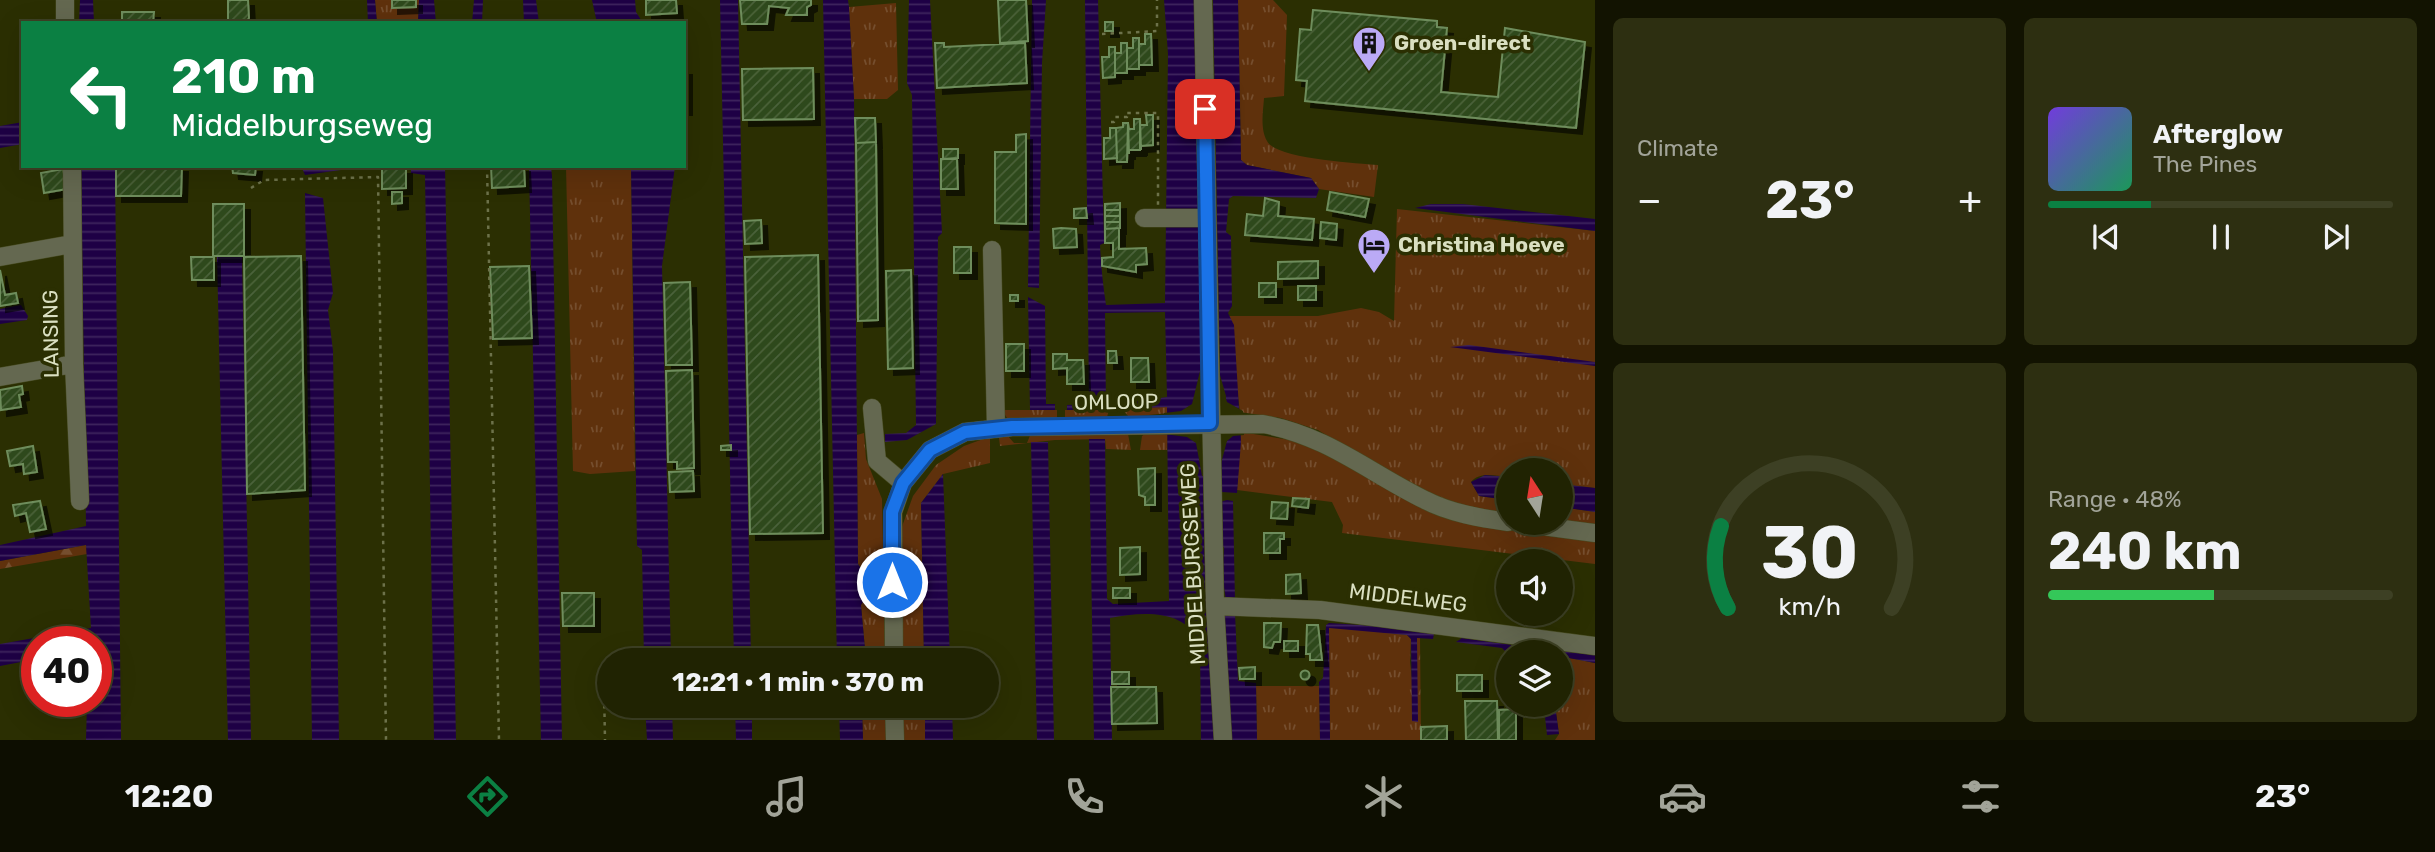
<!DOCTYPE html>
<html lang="en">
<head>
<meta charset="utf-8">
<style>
  body { margin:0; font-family:Rubik,sans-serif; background:#2d2f11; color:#f1f3f6; height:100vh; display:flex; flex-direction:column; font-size:26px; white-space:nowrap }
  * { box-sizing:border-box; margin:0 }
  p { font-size:23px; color:#a2a499 }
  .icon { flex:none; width:38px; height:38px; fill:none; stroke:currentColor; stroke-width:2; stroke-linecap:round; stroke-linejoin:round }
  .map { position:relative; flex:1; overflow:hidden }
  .sheet { display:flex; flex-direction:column; gap:18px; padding:18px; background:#121301; width:840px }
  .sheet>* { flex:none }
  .top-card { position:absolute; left:21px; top:21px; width:665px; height:147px; border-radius:0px; box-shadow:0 7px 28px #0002,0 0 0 2px #3d4024; background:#0b8043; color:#fff; overflow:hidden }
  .needle { width:46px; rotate:348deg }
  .tools { position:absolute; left:1496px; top:458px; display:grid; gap:14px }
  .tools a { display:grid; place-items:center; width:77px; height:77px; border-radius:50%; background:#202302; box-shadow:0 7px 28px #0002,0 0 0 2px #3d4024; font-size:35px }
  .speed { position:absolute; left:21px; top:626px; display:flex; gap:14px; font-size:35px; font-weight:700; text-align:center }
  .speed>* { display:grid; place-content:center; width:91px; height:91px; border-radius:50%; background:#202302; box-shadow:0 7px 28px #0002,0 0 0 2px #3d4024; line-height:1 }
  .speed .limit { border:10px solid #d22; background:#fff; color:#111 }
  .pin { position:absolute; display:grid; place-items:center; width:60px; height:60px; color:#fff; margin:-30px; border-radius:14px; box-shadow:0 4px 10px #0006 }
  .me { position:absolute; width:77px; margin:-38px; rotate:0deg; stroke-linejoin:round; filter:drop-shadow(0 0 5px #0008) }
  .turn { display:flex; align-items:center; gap:24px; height:147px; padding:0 35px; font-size:32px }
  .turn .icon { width:91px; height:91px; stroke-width:2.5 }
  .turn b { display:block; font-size:49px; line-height:60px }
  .big { font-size:52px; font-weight:700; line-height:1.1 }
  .sheet .tile { flex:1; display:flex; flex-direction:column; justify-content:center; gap:10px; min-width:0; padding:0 24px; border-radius:10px; background:#2d2f11 }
  .sheet .dial { align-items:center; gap:0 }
  .dial svg { height:182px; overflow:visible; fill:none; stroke:#3d4024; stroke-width:7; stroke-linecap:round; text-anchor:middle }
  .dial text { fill:#f1f3f6; stroke:none }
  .song { display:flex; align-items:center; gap:21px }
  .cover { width:84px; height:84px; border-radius:10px; background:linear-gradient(135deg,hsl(260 70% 55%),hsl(150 70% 35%)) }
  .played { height:7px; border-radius:4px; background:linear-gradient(90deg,#0b8043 30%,#3d4024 30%) }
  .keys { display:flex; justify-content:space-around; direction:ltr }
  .heat { display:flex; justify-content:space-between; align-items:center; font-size:38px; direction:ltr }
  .charge { height:10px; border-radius:5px; background:linear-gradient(90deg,#34c759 48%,#3d4024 0) }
  .sheet .tiles { flex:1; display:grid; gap:18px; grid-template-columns:repeat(2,1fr) }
  .trip { position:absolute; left:597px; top:648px; width:402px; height:70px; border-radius:35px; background:#202302; box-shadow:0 7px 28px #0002,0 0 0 2px #3d4024; font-weight:700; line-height:70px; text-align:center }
  .menu { display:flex; height:112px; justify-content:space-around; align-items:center; background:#0d0e01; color:#a2a499 }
  .menu .icon { width:49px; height:49px }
  .menu .current { color:#0b8043 }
  .menu b { font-size:32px; color:#f1f3f6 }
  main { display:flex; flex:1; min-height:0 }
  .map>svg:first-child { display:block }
  .grass { fill:url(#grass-tufts) }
  .forest { fill:url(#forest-firs) }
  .water { fill:url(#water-rules) }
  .pier { fill:#2b2f02 }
  .building { fill:url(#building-hatch); stroke:#6e8d5c; stroke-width:2; filter:url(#shadow) }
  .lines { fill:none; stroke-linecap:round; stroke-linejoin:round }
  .minor-casing { stroke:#474b21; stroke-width:19 }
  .path { stroke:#6d724a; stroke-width:2.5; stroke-dasharray:3.5 5; stroke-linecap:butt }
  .minor { stroke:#646850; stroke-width:18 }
  .route-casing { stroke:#114b97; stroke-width:18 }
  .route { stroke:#1a73e8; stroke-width:12 }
  .labels { text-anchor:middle; stroke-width:7; stroke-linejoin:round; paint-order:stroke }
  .poi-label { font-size:21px; font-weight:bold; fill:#dadfc1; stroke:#2b2f02; text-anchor:start }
  .street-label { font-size:21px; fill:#dadfc1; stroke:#2b2f02 }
</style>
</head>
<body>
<main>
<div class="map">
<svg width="1595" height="740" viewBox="0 0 1595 740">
  <defs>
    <pattern id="grass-tufts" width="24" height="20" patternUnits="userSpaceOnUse" patternTransform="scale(1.75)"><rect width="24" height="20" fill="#5f310c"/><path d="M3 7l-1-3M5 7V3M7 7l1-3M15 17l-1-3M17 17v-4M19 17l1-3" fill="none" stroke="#754e2e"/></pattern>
    <pattern id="forest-firs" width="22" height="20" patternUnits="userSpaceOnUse" patternTransform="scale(1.75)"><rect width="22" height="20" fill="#5f310c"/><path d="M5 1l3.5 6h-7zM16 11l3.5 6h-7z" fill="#754e2e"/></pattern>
    <pattern id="water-rules" width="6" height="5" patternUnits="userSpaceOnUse" patternTransform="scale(1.75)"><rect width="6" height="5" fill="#1e0045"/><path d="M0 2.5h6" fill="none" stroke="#3e255e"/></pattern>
    <pattern id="building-hatch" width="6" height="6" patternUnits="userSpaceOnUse" patternTransform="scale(1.75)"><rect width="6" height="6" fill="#2d481a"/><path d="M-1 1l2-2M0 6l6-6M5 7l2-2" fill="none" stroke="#4b623a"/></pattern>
    <filter id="shadow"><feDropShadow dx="6" dy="6" stdDeviation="0" flood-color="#0009"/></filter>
  </defs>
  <rect width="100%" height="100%" fill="#2b2f02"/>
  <path class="grass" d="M375,0H419L418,23H377Z
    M1238,0H1273L1287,15L1284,96L1264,98C1263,112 1260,129 1267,141C1276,159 1357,163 1378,165L1374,197L1319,189L1311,178L1247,165L1241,160Z
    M896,3L898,90L887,99H854L849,7Z
    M566,166H631L635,471L590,474L573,471Z
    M1397,209L1595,231V488L1561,484V471H1508V477C1496,476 1480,471 1471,482L1479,496L1508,500V516L1445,501L1400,481L1318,430L1281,418L1240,412L1228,316H1318L1361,308L1379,312L1394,321Z
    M1167,406L1168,413L1129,417L1122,409Z
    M1002,410H1057V419L1007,418Z
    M1065,410H1109L1107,417L1065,418Z
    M1148,432L1168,434L1167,450H1140L1142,436Z
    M1241,432L1302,442L1506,530L1595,541V564L1342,533L1343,525L1332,502L1237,490Z
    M864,433L866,459L882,499L885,660H866L861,605L873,583L858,564L857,435Z
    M1031,433L1128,434L1131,450L1106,449L1105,439L1055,440L1000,446L999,438L1007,435L1014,443H1027Z
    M986,438L990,439V463L943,474L921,503L924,660H901L899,535L913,496L936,465L964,446Z
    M1561,507L1595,512V527L1561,523Z
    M1338,627L1407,635L1411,639L1410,662L1417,721V638H1420L1421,740H1330L1329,628Z
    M1569,658L1595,663V740H1555L1559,734L1555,705H1561V661Z
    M1256,686H1319L1320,740H1257Z
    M862,705H886L887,740H863Z
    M901,705H925V740H902Z"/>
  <path class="forest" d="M86,545L87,554L0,569V561Z"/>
  <path class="water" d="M80,0H93L94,23H79Z
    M367,0H375L377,23H368Z
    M419,0H434L436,23H418Z
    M474,0H483L482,23H472Z
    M523,0H536L539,23H524Z
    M592,0H635L636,12L643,23H597Z
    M720,0H738L751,660H734Z
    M823,0H848L849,7L854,99L858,564L876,591L868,594L861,605L866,660H837Z
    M909,0H930L942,233L938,237L936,424L907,440L885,442V434L906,433L916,425L912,95L907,83Z
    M1032,0H1046L1042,63L1039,288L1028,287Z
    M1085,0H1098L1104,243L1100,245C1101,266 1103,285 1106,305L1165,303L1168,54L1164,0H1194L1201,377L1196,399L1203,477L1206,619L1211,639L1218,740H1201L1200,644C1186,608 1141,612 1110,618L1112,740H1094L1089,439H1105L1107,599L1113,604L1169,601L1167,407L1125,409V403L1167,397L1165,312L1105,313L1106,409L1067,410V405L1089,404Z
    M1213,0H1238L1241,160L1247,165L1311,178L1319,189L1316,198L1233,196L1229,199L1226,232L1231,236L1232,306L1228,313L1234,325L1241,442L1237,493L1222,492L1219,479L1226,396L1220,375Z
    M23,122V144L0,148V126Z
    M81,166H115L121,740H86L87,702H96V642H37V659L0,666V644L91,628L86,545L0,561V545L86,526Z
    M301,166H342L341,170L305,175Z
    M411,166H445L456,740H434L425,175L411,173Z
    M529,166H551L552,176L562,740H541Z
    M631,166H675L662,266L671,660H644L642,550L637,546Z
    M305,193L323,198L333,293L328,310L333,351L339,740H312Z
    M1431,204H1463L1595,219V231L1415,208Z
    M217,256L242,257L251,740H228Z
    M1028,297L1045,306L1046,404H1055V410H1030Z
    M21,305L28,316L27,320L0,324V309Z
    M1469,345L1595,362V366L1450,347Z
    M1031,442H1048L1054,740H1037Z
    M943,474L950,660H924L921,503Z
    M1485,475L1508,477V500L1479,496L1471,482Z
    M1561,484L1595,488V512L1561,507Z
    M1227,500L1233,501L1235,601L1226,600L1222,575L1224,548L1220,541V502Z
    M1235,613L1238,681L1256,683L1257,740H1229L1224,616Z
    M1329,623L1421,629L1434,634L1433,639L1417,638L1418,722L1412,721L1411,639L1407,635L1329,628L1330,740H1320L1319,682L1323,678L1326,625Z
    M1462,638L1512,645V653L1508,654L1502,648L1456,642Z
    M1560,651L1595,655V663L1569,658L1561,661V653H1554Z
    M645,705H672L673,740H647Z
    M735,705H752V740H736Z
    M839,705H862L863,740H840Z
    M925,705H952L953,740H925Z
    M1521,705H1555L1559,734L1547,735L1544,708Z"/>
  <path class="pier" d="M1201,367H1204L1205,377L1199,399L1200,442L1206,476H1202L1196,443L1187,437L1164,434V413L1181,411L1192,404Z
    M1218,373L1227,402L1243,411L1244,435L1233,436L1227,441L1218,475L1222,396Z"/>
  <path class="building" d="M228,0H248L249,18L245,23H228Z
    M392,0H416V7L392,8Z
    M646,0H676L677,13L646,15Z
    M740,0H811V5L807,7V15H786L789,8L769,6L767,24H742Z
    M998,0H1026L1028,41L1000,43Z
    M1313,10L1437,21V27L1447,28L1441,92L1498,97L1505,28L1585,42L1576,128L1305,101L1307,81L1296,80L1300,29L1311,30Z
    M122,12H154L153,23H122Z
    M1105,22H1113V31H1105Z
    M1145,34H1151L1152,65H1139V38V44H1145Z
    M1133,38H1139V69H1127V43V48H1133Z
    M935,43H944V47L1025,43L1027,83L937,88Z
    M1121,43H1127V73H1115V47V53H1121Z
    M1109,47H1115V77L1103,78L1102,57H1109Z
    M813,68L814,119L743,120L742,69Z
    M684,69H686V109H684Z
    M1146,115H1153V145L1141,146V150L1140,119V125H1147Z
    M855,118H875L876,142L856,143Z
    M1134,119H1140V150H1129V154L1128,123L1129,129H1134Z
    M1123,123H1128L1127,162H1117L1116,128L1123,127Z
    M1110,128H1116L1117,158L1104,159V138H1110Z
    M1026,134V224L995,223V152H1016V135Z
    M876,142L878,320L858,321L856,143Z
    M943,149H958V158L943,159Z
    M941,159H957L958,189H941Z
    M116,166H182L181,196H116Z
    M232,166H256L255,175L233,173Z
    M491,166H524L525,186L492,188Z
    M382,168H406V188L382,189Z
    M63,169L67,189L44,193L41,173Z
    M392,192H402V203L392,204Z
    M1330,192L1369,199L1365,217L1327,210Z
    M1265,198L1279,202L1278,216L1314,219L1312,240L1245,235L1247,214L1263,216Z
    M1120,203V210H1105V204Z
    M213,204H244V256H213Z
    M1086,208L1087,218H1074V209Z
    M1105,210H1120V216H1105Z
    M1105,216H1120V222H1105Z
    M761,220L762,243L745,244L744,221Z
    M1105,222H1120V228L1105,229Z
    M1321,222L1337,224L1336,240L1320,238Z
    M1061,228L1076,229L1077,247L1054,248L1053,229Z
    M1119,228V249L1146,248L1147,264L1136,265V272L1102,266V258L1113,257V243H1105V229Z
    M954,247H971V273H954Z
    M818,255L823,533L750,534L745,257Z
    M301,256L305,490L247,494L244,257Z
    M191,257H214V280H192Z
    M1318,261V278L1278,279V262Z
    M529,266L532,338L493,339L490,267Z
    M0,270L5,295L16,293L18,303L0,306Z
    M911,270L913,368L888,369L886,271Z
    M690,282L692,365H666L664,283Z
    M1259,283H1276V297H1259Z
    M1298,286H1316V300H1298Z
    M1010,295H1018V301H1010Z
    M1006,344H1024V371H1006Z
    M1108,351H1116L1117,363H1108Z
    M1053,354H1067V360H1083L1084,384H1067V368L1053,369Z
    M1131,358H1148L1149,382H1131Z
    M692,370L694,468L677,469V462H668L666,371Z
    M22,386L23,394L19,395L21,407L1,410L0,390Z
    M731,445V450H721V446Z
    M33,446L37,472L24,474L23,464L10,466L7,451Z
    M1155,468V505H1145V497L1139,495L1138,469Z
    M693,471L694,491L670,492L669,472Z
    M1293,498L1309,499L1308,508L1292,506Z
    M40,501L46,529L30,532L26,513L15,516L13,505Z
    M1272,502L1288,503L1287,519L1271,518Z
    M1264,533H1284V539H1280V553H1264Z
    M1140,547V574L1120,575V548Z
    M1300,574L1301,593L1286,594V575Z
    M1113,588H1130V598H1113Z
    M562,593H594V626H563Z
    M1264,623H1281L1280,642H1274L1272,648L1264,647Z
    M1307,625H1318L1322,660H1310V654H1306Z
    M1284,641H1298V651H1284Z
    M1255,667V679H1240L1239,668Z
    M1300.5 675a4.5 4.5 0 1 1 9 0a4.5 4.5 0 1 1-9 0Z
    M1112,672H1129V684H1112Z
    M1457,675H1482V691H1457Z
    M1111,687H1156L1157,723L1112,724Z
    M1465,701H1497L1498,740H1466Z
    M1516,709V740H1499V710Z
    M1447,726V740H1421V727Z"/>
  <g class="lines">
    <defs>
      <path id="minor" d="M65,0V23
        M1203,0L1215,606L1223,740
        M72,166L74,364L80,501
        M1144,218H1207
        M992,250L996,428
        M0,257L72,244
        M0,377L74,364
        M872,408L877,461L903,483
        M1518,523L1595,533
        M1215,606L1320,610L1595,646
        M894,660L893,512L903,483L930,450L965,432L1012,427L1263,424C1328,436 1368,472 1425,500C1450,513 1480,518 1508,522
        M894,705L895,740"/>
    </defs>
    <use href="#minor" class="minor-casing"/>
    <path class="path" d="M1102,34L1157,31V0
      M1111,122H1114L1115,117H1127L1126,113H1158V205
      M487,166L499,740
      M251,188L264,180L378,177L386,740
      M604,688L605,740"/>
    <use href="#minor" class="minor"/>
  </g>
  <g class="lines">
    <defs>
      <path id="route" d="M892,582V512L903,483L930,450L965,432L1012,427L1210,423L1205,109"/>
    </defs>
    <use href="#route" class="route-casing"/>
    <use href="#route" class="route"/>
  </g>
  <defs>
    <symbol id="building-pin" viewBox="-11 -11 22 30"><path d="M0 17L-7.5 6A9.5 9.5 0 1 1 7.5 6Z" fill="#bbaaf6" stroke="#2b2f02"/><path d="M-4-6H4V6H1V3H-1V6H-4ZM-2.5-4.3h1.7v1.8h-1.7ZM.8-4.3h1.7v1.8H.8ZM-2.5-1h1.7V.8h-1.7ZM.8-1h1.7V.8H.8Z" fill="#111"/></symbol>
    <symbol id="hotel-pin" viewBox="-11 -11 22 30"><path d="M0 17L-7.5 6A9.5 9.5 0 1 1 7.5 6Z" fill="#bbaaf6" stroke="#2b2f02"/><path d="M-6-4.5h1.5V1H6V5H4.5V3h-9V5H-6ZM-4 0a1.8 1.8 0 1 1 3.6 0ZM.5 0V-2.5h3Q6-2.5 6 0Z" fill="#111"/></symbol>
  </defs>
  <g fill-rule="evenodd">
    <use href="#building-pin" x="1350" y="24" width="38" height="52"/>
    <use href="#hotel-pin" x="1355" y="226" width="38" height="52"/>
  </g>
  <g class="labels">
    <g class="poi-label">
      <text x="1394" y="50">Groen-direct</text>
      <text x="1398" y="252">Christina Hoeve</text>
    </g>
    <g class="street-label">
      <text transform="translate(51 334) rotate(-91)" y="7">LANSING</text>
      <text transform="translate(1116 402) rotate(-1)" y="7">OMLOOP</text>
      <text transform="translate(1193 564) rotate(-93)" y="7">MIDDELBURGSEWEG</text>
      <text transform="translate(1408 598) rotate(7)" y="7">MIDDELWEG</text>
    </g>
  </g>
</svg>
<div class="tools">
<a><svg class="needle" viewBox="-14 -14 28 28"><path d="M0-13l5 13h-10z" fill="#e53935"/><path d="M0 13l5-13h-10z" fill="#a2a499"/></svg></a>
<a><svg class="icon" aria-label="sound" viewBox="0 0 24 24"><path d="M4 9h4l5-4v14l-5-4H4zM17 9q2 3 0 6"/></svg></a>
<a><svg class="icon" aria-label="layers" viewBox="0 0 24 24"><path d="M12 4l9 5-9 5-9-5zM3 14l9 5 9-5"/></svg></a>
</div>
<div class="speed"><div class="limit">40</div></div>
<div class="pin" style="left:1205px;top:109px;background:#d93025"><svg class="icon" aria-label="arrive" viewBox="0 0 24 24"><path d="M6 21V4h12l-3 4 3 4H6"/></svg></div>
<svg class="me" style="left:892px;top:582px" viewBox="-20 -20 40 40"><circle r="17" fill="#1a73e8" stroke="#fff" stroke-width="3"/><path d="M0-11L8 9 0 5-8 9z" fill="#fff"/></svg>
<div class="trip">12:21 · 1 min · 370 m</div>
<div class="top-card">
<div class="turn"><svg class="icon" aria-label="left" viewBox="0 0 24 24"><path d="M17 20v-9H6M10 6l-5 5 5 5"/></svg><div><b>210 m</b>Middelburgseweg</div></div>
</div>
</div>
<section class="sheet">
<div class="tiles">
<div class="tile"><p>Climate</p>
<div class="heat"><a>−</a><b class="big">23°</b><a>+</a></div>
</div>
<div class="tile">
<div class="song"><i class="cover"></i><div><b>Afterglow</b><p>The Pines</p></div></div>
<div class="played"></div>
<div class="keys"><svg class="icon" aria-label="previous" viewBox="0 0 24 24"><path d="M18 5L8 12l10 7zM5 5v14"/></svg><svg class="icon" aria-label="pause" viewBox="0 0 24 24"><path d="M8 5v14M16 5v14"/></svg><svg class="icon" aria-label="next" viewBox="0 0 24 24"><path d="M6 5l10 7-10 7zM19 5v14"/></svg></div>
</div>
<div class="tile dial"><svg viewBox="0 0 100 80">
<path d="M14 69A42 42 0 1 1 86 69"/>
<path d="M14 69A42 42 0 0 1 11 33" stroke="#0b8043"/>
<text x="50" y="56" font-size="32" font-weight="700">30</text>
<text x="50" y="72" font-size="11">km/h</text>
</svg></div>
<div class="tile"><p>Range · 48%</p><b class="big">240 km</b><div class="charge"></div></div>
</div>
</section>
</main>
<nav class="menu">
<b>12:20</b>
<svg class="icon current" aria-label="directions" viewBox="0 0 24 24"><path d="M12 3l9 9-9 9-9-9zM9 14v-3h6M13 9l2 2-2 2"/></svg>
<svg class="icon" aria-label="music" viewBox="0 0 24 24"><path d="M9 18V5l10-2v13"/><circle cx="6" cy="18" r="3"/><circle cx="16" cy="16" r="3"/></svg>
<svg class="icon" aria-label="phone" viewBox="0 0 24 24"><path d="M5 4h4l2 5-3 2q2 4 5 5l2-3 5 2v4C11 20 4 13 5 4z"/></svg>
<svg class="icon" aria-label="climate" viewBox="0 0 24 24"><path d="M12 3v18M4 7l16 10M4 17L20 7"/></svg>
<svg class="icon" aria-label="car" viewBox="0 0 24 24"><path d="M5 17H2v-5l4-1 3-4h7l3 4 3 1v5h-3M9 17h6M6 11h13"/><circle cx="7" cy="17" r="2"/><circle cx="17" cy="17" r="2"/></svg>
<svg class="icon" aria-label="filters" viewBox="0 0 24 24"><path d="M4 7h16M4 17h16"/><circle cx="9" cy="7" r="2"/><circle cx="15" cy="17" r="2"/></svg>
<b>23°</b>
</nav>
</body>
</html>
